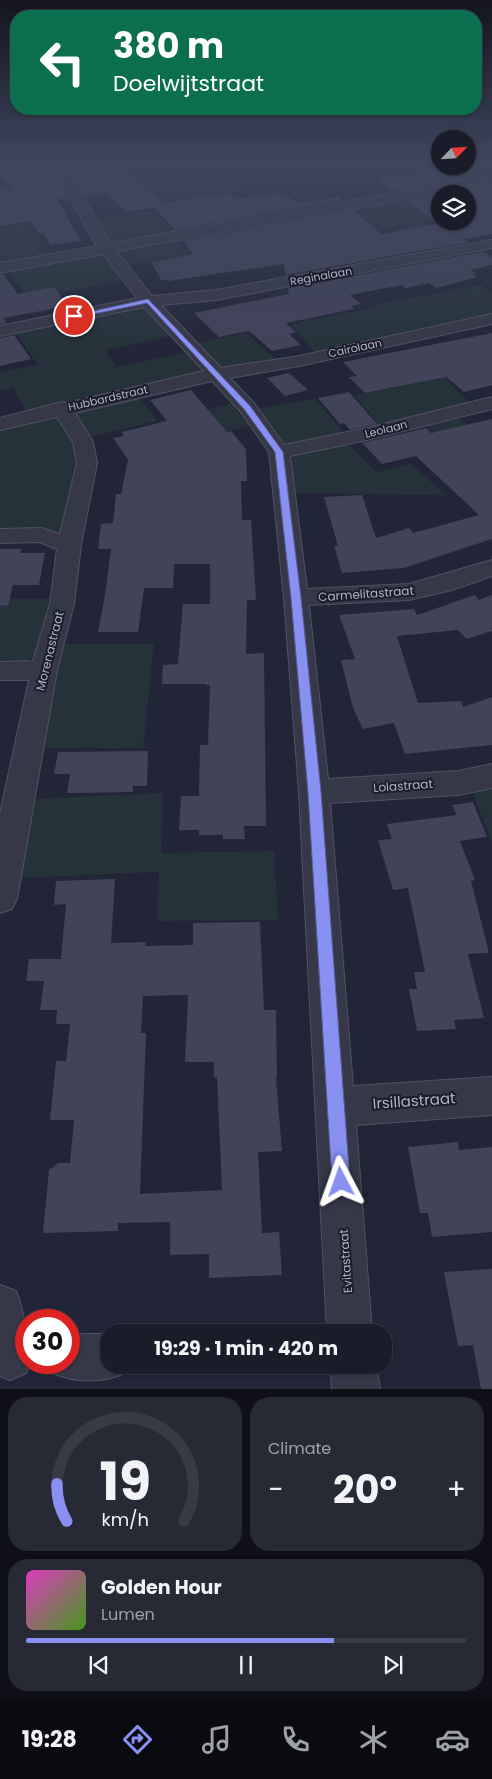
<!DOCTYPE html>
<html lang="en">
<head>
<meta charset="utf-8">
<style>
  body { margin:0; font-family:Poppins,sans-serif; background:#272935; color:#f1f3f6; height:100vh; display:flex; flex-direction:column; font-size:19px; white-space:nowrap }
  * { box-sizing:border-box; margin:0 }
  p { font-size:16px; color:#9fa1a8 }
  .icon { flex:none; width:28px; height:28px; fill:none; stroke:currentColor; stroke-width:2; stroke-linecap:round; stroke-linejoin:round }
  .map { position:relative; height:1389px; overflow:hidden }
  .details { display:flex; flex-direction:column; gap:8px; padding:8px; background:#0e0f17; flex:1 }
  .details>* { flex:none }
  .banner { position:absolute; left:10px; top:10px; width:472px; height:105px; border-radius:20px; box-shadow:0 1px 4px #0004,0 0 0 1px #383a46; background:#0b6e4f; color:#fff; overflow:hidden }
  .needle { width:32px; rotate:65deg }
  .tools { position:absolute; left:431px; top:130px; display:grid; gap:10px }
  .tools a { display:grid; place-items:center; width:45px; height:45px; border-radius:50%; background:#1a1c29; box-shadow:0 1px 4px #0004,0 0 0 1px #383a46; font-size:25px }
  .speed { position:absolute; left:15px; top:1309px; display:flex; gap:10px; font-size:25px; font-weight:700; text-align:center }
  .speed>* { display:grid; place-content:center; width:65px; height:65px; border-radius:50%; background:#1a1c29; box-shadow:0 1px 4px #0004,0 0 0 1px #383a46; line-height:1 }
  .speed .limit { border:8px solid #d22; background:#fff; color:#111 }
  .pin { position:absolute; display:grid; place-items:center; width:42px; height:42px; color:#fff; margin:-21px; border:2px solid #fff; border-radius:50%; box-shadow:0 1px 5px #0007 }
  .me { position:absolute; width:55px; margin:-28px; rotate:356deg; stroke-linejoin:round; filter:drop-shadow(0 0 4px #0008) }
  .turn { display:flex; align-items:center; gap:18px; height:105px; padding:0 20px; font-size:22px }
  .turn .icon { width:65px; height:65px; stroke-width:2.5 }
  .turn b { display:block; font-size:35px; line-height:42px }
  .big { font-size:38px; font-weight:700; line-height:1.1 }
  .details .card { flex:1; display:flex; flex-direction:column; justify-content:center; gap:8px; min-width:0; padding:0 18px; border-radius:20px; background:#272935 }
  .details .dial { align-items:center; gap:0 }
  .dial svg { height:130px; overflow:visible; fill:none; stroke:#383a46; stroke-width:7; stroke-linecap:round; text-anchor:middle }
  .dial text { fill:#f1f3f6; stroke:none }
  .song { display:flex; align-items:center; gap:15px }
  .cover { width:60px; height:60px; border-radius:8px; background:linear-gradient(135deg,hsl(310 70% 55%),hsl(100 70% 35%)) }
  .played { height:5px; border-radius:2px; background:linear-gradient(90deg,#8891f1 70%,#383a46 70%) }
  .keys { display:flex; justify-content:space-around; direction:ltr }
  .heat { display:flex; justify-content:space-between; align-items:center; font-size:28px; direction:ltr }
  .details .tiles { flex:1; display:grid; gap:8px; grid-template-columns:1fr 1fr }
  .card:last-child { grid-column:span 2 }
  .trip { position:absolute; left:100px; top:1324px; width:292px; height:50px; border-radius:20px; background:#1a1c29; box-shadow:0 1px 4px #0004,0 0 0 1px #383a46; font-weight:700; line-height:50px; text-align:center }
  .dock { display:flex; height:80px; justify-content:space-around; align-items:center; background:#0a0b10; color:#9fa1a8 }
  .dock .icon { width:35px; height:35px }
  .dock .current { color:#8891f1 }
  .dock b { font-size:22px; color:#f1f3f6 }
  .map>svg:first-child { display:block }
  .green { fill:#253239 }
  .building { fill:#414359; fill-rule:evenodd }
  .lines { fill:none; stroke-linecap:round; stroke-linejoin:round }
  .street-casing { stroke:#505263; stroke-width:2 }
  .street { fill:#363848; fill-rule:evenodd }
  .route { fill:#8891f1; stroke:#585e9d }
  .labels { text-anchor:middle; stroke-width:4; stroke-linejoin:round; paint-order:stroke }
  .far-street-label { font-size:11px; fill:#b0b2c4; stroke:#1b1d2c }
  .street-label { font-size:12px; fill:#b0b2c4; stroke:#1b1d2c }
  .near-street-label { font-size:15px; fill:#b0b2c4; stroke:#1b1d2c }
</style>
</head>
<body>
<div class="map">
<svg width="492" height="1389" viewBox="0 0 492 1389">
  <rect width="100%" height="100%" fill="#222537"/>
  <path class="green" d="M120,160H176L188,172L247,164L241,160H440V162L413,165L447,186L402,193L373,172L155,203Z
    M468,160L492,161V178L472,181L447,166H468Z
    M396,197L427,220L422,222L459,247L443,250L404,224L377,229L350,205Z
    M154,210L174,234L116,243L107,237L96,218Z
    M25,223L52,256L2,263L0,262V227Z
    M174,237L187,255L127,265L117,251L118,249Z
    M97,254L105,256L123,280L60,292L55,287L23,293L7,269Z
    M482,285L492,294V317L316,354L291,324L372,308L379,304Z
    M142,306L152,314L171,336L105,350L117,367L188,352L201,367L200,372L28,413L13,388L0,391V372L37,365L14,329Z
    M246,333L278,361L225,369L215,363L197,343Z
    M443,376L472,405L381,427L354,395L389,389Z
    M137,394L157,421L86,438L74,415L75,411Z
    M315,398L346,436L291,445L285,444L257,409Z
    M231,404L250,426L176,444L159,421Z
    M57,417L82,456L62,536L0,533V427Z
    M458,417L492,447L458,455L425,424Z
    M345,441L376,472L412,464L445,495L295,493L290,465L294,456Z
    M0,599H53L39,652L24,663L0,666Z
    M59,644H154L143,748H36Z
    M492,788V845L472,790Z
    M163,793L161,853L274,851L278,920L157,921L159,872L17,878L29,799Z"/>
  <path class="building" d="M87,160H114L163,203L230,193L237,199L279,193L285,198L289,197L297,203L339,197L342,200L175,230L155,208L126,212L106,192L84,195L66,166L89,163Z
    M32,161L38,170L51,168L67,198L57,199L81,241L50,245L44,233L40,234L29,221L0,226V191L13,189L0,173V167Z
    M445,168L466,179L394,191L377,179Z
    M492,186V234L463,239L468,242L286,275L284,264L168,281L167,280H161L151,262L193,254L183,241L354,210L381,234L438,224L407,201L440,195V221H468V194H448Z
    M483,252L492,257V265L470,270L476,273L472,274L477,277L436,288L429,283L406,288L402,285L350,295L361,304L351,306L354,309L286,323L296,332L289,334L301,345L272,351L249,331L219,337L194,313L289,294L288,288Z
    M3,274L18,294L54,287L68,306L3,318L6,323L0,324V275Z
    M492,333V385L464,392L446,377L365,393L349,377L357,376L343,362Z
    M14,335L31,359L0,366V338Z
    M289,373L308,390L285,396L267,378Z
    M191,390L227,432L231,431L246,449L247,481H241L242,520H251L256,600H247L246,654L264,653L266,826H244L245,839H223V835H199V830H179L181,796H199L200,745H208L210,685H206V684H162L163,665L178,664L183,604H210V564H174L173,588H144L138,632H98L105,595L111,549H98L101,524L113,523L116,494H121L128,460L113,438L124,436L122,432L167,421L150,400Z
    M349,392L377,424L350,430L344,423L340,424L318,398Z
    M492,419V539L404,568L342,573L334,546H338L324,497L362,495L376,538L409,528L413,533L479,515L416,456L382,464L362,443L426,428L431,433Z
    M0,549H21L20,553H45L39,585H13L8,606L0,605Z
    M475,595L479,600L492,595V631L467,639L458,630L397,636L418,703L461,701L463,707L492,697V745L405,754L394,723L363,729L353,708L341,660L355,659L339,615L414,609L417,615Z
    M148,751L147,786H133V792L67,793L70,774H54L58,752Z
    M473,802L487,837L460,841L475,880L471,881L489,953L468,954L484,1018L454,1020L456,1029L417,1031L409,989H417L414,972H425L408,888L393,890L378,840L392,839L387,824L457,815L452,805Z
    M115,879L111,943L146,942L145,946L193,945V923L260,922L264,1010H276L277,1078H276L282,1151L258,1152L262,1233L279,1232L282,1275L209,1278V1254L170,1255V1222L118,1223V1231L43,1233L49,1170L58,1163H70L74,1120H50L56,1061H66L70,1024H56L57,1010H40L44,981H26L29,959H61L66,904L54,905L56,881ZM188,995L185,1062H214V1077H217L222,1190L140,1194L146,1033H141L143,996Z
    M458,1142L459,1150L492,1147V1232L432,1237L428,1213H420L408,1147Z
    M492,1269V1389H481L473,1345L458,1346L444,1272Z"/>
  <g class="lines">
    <defs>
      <path id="street" d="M0,160H15L13,163L0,165Z
        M48,160H60L111,243L492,176V184L116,251L152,296L216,290L492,240V248L216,300L161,305L221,368L299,356L492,314V324L299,366L230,378L254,403L284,445L367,428L492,397V409L367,440L290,456L307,589L409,584L492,560V576L452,590L409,600L309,605L328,779L458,771L492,764V788L458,795L330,803L353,1086L492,1077V1115L356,1125L372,1332H327L299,792L284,598L269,452L240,411L212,381L75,413L93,442L97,463L81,545L74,604L57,670L17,899L12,909L0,913V813L29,680H0V662L33,661L50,604L57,549L39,542L0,543V529L41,528L60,534L77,463L73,442L57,417L0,430V418L62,402L66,403L204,371L144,307L0,336V326L137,298L103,254L0,273V263L97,246Z
        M0,1285L16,1291C26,1315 26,1337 26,1362H31L26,1373L10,1380L0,1376Z
        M69,1334H109V1365H129L125,1373C102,1383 76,1383 53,1373L48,1362H69Z
        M330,1365H376L380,1389H332Z"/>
    </defs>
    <use href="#street" class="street-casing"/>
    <use href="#street" class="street"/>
  </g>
  <linearGradient id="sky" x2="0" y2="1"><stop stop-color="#13141e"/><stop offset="0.45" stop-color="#3e465e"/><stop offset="1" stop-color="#3e465e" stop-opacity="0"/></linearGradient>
  <rect width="492" height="354" fill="url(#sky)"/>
  <path class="route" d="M148,299L250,406L283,452L301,598L321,792L350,1182L347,1188L341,1191L335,1188L332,1182L308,792L291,598L275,452L244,409L147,303L74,318L71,316Z"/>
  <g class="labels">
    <g class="far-street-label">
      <text transform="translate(321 276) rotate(-10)" y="4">Reginalaan</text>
      <text transform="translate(355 348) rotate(-12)" y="4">Cairolaan</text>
      <text transform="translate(108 398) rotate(-13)" y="4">Hubbardstraat</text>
      <text transform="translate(386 429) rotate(-14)" y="4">Leolaan</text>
    </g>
    <g class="street-label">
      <text transform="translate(366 594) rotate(-4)" y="4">Carmelitastraat</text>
      <text transform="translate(50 651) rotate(-76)" y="4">Morenastraat</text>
      <text transform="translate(403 786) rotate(-4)" y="4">Lolastraat</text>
      <text transform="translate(346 1261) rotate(-94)" y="4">Evitastraat</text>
    </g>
    <g class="near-street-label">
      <text transform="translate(414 1101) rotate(-4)" y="5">Irsillastraat</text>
    </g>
  </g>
</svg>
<div class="tools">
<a><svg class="needle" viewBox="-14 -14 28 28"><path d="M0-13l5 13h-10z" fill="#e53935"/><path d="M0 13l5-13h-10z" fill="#9fa1a8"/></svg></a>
<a><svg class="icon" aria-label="layers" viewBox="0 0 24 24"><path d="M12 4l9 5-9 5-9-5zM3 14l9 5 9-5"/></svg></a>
</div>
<div class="speed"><div class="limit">30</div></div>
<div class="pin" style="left:74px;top:316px;background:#d93025"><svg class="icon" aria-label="arrive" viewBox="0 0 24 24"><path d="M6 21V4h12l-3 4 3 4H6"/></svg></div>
<svg class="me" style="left:341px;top:1182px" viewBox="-20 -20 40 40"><path d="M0-17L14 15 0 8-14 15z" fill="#8891f1" stroke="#fff" stroke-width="4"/></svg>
<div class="trip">19:29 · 1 min · 420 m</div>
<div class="banner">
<div class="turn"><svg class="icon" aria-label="left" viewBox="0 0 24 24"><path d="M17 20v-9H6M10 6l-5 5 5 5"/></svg><div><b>380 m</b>Doelwijtstraat</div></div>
</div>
</div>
<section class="details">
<div class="tiles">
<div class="card dial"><svg viewBox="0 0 100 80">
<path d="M14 69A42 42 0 1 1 86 69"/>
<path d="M14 69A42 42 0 0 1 8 46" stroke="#8891f1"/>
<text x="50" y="56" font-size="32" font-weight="700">19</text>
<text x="50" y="72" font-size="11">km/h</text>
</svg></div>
<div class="card"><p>Climate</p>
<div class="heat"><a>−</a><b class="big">20°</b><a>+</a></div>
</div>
<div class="card">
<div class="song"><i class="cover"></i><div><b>Golden Hour</b><p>Lumen</p></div></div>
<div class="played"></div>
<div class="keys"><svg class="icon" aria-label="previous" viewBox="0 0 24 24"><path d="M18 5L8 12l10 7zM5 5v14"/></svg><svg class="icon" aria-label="pause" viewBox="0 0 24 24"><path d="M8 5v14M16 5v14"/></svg><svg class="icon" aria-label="next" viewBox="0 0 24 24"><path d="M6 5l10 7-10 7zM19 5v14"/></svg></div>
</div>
</div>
</section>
<nav class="dock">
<b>19:28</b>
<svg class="icon current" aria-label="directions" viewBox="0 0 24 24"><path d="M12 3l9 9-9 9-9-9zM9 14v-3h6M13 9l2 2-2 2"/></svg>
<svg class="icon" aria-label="music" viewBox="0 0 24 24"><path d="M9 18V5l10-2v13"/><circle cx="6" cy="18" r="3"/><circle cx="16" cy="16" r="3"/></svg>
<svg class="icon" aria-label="phone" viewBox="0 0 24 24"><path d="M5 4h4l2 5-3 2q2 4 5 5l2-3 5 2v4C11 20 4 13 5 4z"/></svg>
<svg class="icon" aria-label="climate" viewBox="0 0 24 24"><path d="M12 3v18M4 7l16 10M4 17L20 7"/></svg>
<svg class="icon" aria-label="car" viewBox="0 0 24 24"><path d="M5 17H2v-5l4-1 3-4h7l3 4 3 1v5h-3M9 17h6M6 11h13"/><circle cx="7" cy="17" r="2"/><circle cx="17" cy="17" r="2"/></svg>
</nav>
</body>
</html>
